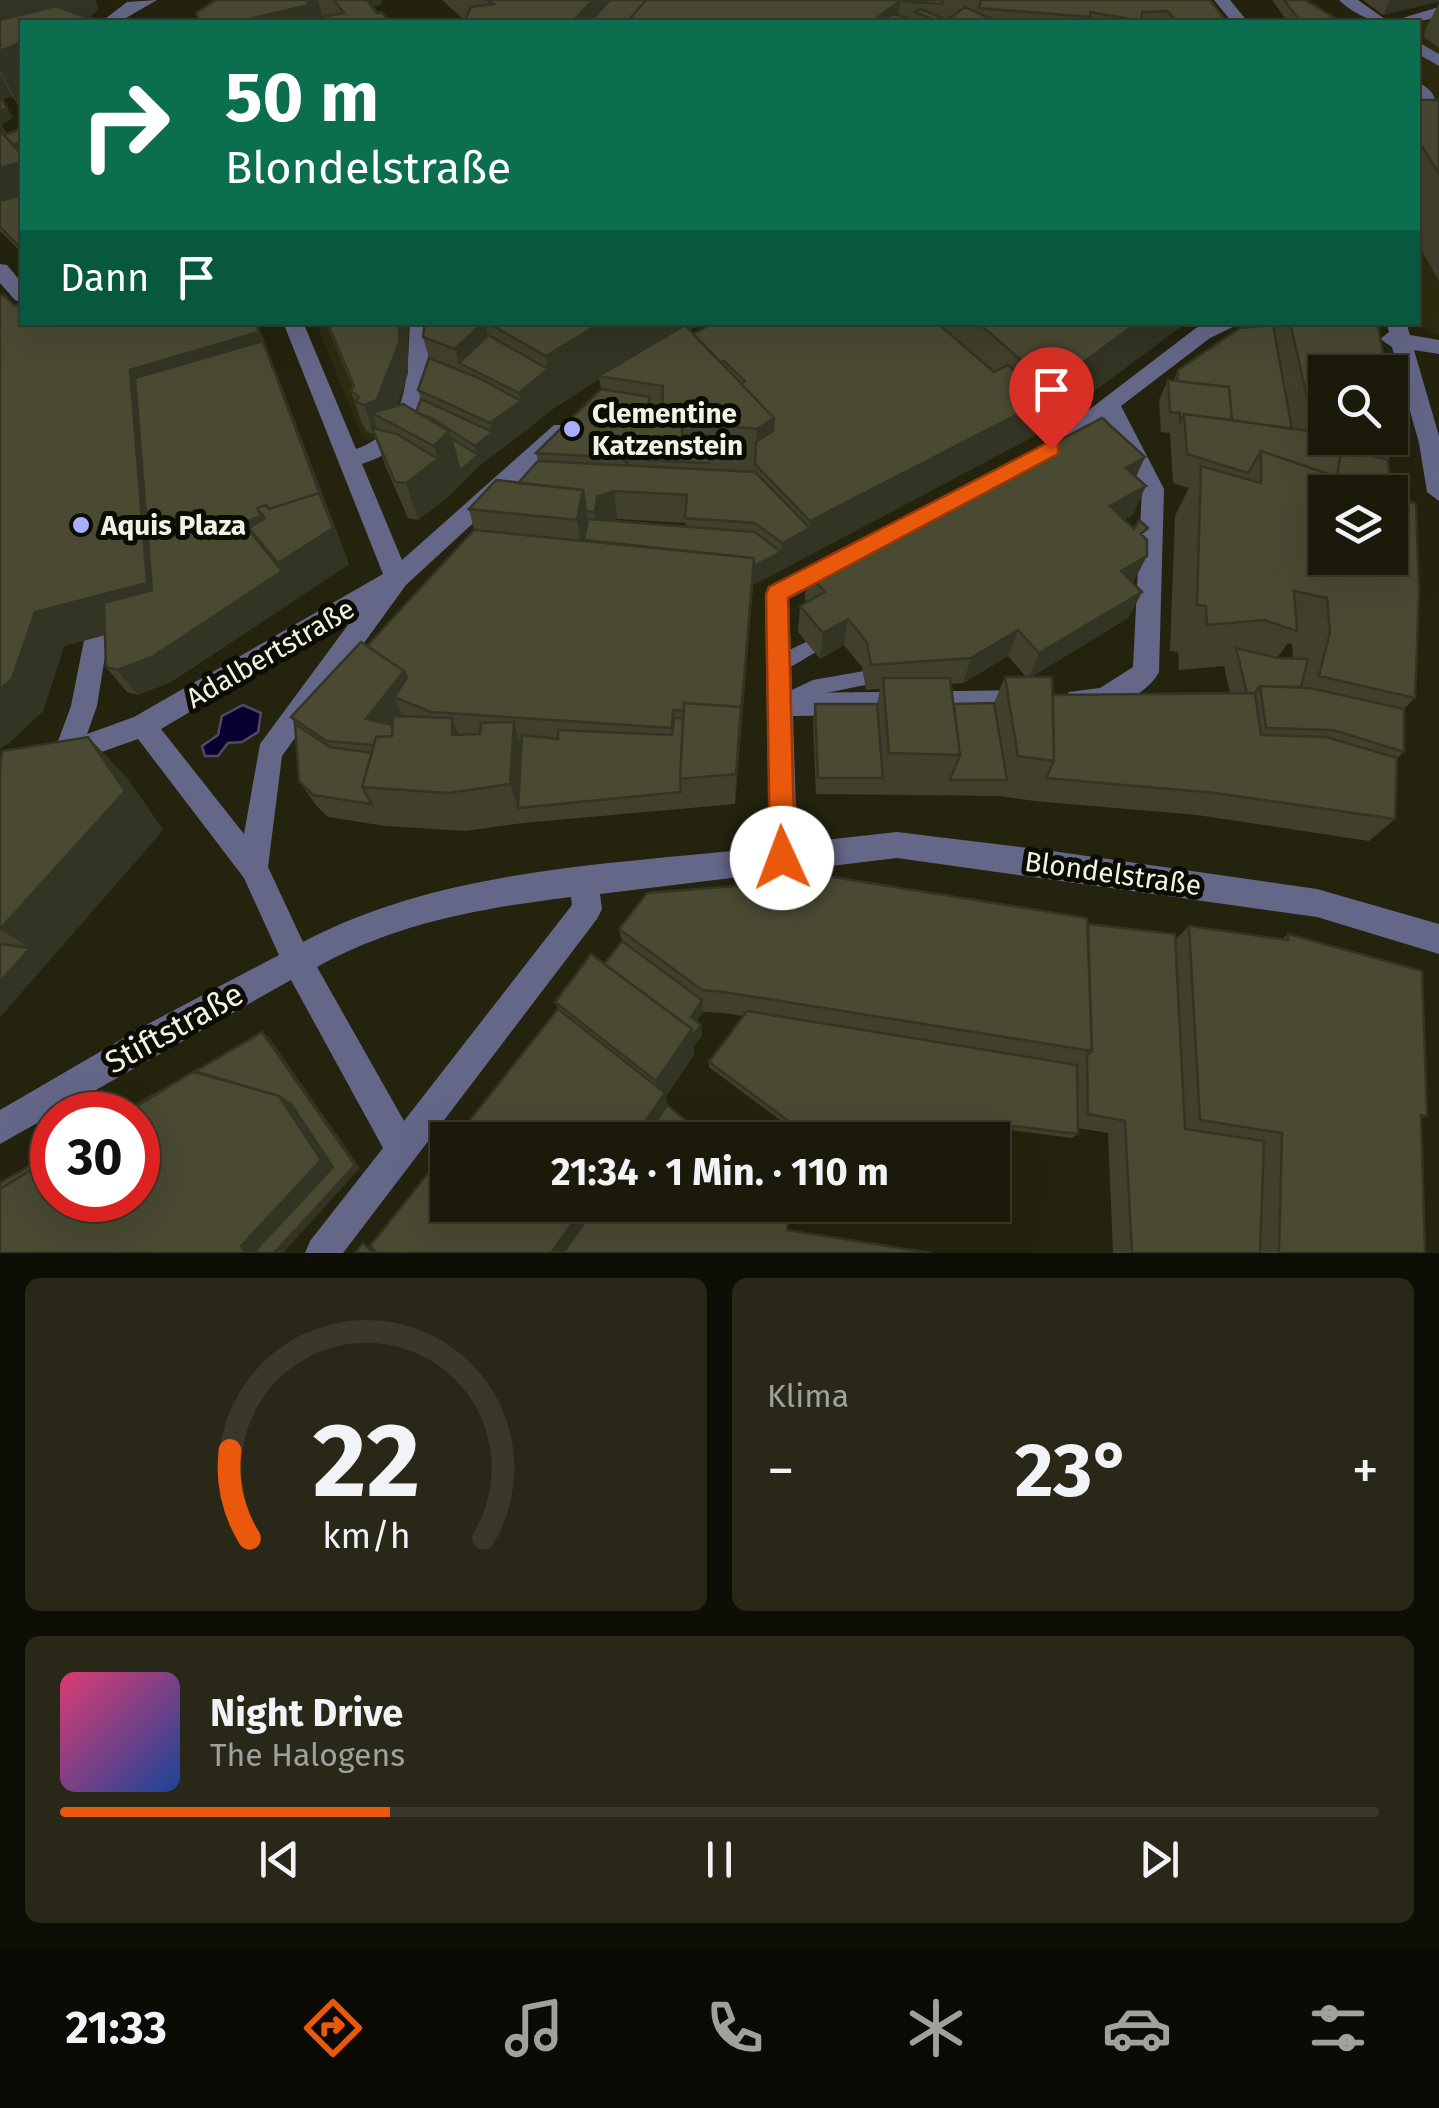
<!DOCTYPE html>
<html lang="de">
<head>
<meta charset="utf-8">
<style>
  body { margin:0; font-family:"Fira Sans",sans-serif; background:#282718; color:#f1f3f6; height:100vh; display:flex; flex-direction:column; font-size:38px; white-space:nowrap }
  * { box-sizing:border-box; margin:0 }
  p { font-size:32px; color:#a0a19c }
  .icon { flex:none; width:55px; height:55px; fill:none; stroke:currentColor; stroke-width:2; stroke-linecap:round; stroke-linejoin:round }
  .map { position:relative; height:1253px; overflow:hidden }
  .side { display:flex; flex-direction:column; gap:25px; padding:25px; background:#0f0e06; flex:1 }
  .side>* { flex:none }
  .hud { position:absolute; left:20px; top:20px; width:1400px; height:305px; border-radius:0px; box-shadow:0 10px 40px #0002,0 0 0 2px #39382b; background:#0b6e4f; color:#fff; overflow:hidden }
  .fabs { position:absolute; left:1308px; top:355px; display:grid; gap:20px }
  .fabs a { display:grid; place-items:center; width:100px; height:100px; border-radius:0px; background:#1b1a0a; box-shadow:0 10px 40px #0002,0 0 0 2px #39382b; font-size:50px }
  .speed { position:absolute; left:30px; top:1092px; display:flex; gap:20px; font-size:50px; font-weight:700; text-align:center }
  .speed>* { display:grid; place-content:center; width:130px; height:130px; border-radius:50%; background:#1b1a0a; box-shadow:0 10px 40px #0002,0 0 0 2px #39382b; line-height:1 }
  .speed .limit { border:15px solid #d22; background:#fff; color:#111 }
  .pin { position:absolute; display:grid; place-items:center; width:85px; height:85px; color:#fff; margin:-102px -42px; border-radius:50% 50% 50% 0; rotate:-45deg; box-shadow:0 0 10px #0007 }
  .pin .icon { rotate:45deg }
  .me { position:absolute; width:110px; margin:-55px; rotate:358deg; stroke-linejoin:round; filter:drop-shadow(0 0 8px #0008) }
  .turn { display:flex; align-items:center; gap:35px; height:210px; padding:0 40px; font-size:45px }
  .turn .icon { width:130px; height:130px; stroke-width:2.5 }
  .turn b { display:block; font-size:70px; line-height:85px }
  .then { display:flex; align-items:center; height:95px; padding:0 40px; background:#0003; gap:20px; font-size:38px }
  .big { font-size:75px; font-weight:700; line-height:1.1 }
  .side .card { flex:1; display:flex; flex-direction:column; justify-content:center; gap:15px; min-width:0; padding:0 35px; border-radius:15px; background:#282718 }
  .side .dial { align-items:center; gap:0 }
  .dial svg { height:260px; overflow:visible; fill:none; stroke:#39382b; stroke-width:7; stroke-linecap:round; text-anchor:middle }
  .dial text { fill:#f1f3f6; stroke:none }
  .song { display:flex; align-items:center; gap:30px }
  .cover { width:120px; height:120px; border-radius:15px; background:linear-gradient(135deg,hsl(340 70% 55%),hsl(220 70% 35%)) }
  .played { height:10px; border-radius:5px; background:linear-gradient(90deg,#ea580c 25%,#39382b 25%) }
  .keys { display:flex; justify-content:space-around; direction:ltr }
  .heat { display:flex; justify-content:space-between; align-items:center; font-size:55px; direction:ltr }
  .side .tiles { flex:1; display:grid; gap:25px; grid-template-columns:1fr 1fr }
  .card:last-child { grid-column:span 2 }
  .trip { position:absolute; left:430px; top:1122px; width:580px; height:100px; border-radius:0px; background:#1b1a0a; box-shadow:0 10px 40px #0002,0 0 0 2px #39382b; font-weight:700; line-height:100px; text-align:center }
  .menu { display:flex; height:160px; justify-content:space-around; align-items:center; background:#0b0a04; color:#a0a19c }
  .menu .icon { width:70px; height:70px }
  .menu .current { color:#ea580c }
  .menu b { font-size:45px; color:#f1f3f6 }
  .map>svg:first-child { display:block }
  .built { fill:#2d2c0f }
  .water { fill:#0a0030; stroke:#504966; stroke-width:2.5 }
  .lines { fill:none; stroke-linecap:round; stroke-linejoin:round }
  .lane { fill:#656789; fill-rule:evenodd }
  .street { fill:#656789; fill-rule:evenodd }
  .wall { fill:#40402c; fill-rule:evenodd }
  .shaded-wall { fill:#343424 }
  .building { fill:#4a4a33; stroke:#343424; stroke-width:2.5 }
  .route { fill:#ea580c; stroke:#983908; stroke-width:2.5 }
  .poi-dot { fill:#abaffb; stroke:#0c0c04; stroke-width:4 }
  .labels { text-anchor:middle; stroke-width:10; stroke-linejoin:round; paint-order:stroke }
  .poi-label { font-size:28px; font-weight:bold; fill:#f2f2e4; stroke:#0c0c04; text-anchor:start }
  .street-label { font-size:28px; fill:#f2f2e4; stroke:#0c0c04 }
  .near-street-label { font-size:32px; fill:#f2f2e4; stroke:#0c0c04 }
</style>
</head>
<body>
<div class="map">
<svg width="1439" height="1253" viewBox="0 0 1439 1253">
  <rect width="100%" height="100%" fill="#24230e"/>
  <path class="built" d="M1439,18V102L1418,74V23Z
    M1418,147L1439,173V335L1421,328L1418,318Z
    M316,323H412L411,372L391,431L369,440L362,437Z"/>
  <path class="water" d="M243,705L261,713L258,732L242,742L228,743L218,756H205L202,746L218,735L222,716Z"/>
  <g class="lines">
    <path class="lane" d="M810,640L816,642L819,647L816,652C803,659 785,674 771,669L768,664L771,659Z
      M864,671L870,674L873,679L870,684L816,695L783,711L777,709L774,703L777,697L813,680Z"/>
    <path class="street" d="M157,0L119,22H101L127,2Z
      M1214,0H1230L1248,22H1232Z
      M1339,0H1358L1389,22L1439,7V17C1401,26 1368,28 1339,0Z
      M1418,42L1439,54V66L1418,54Z
      M1418,83C1435,88 1439,106 1439,121C1423,116 1417,98 1418,83Z
      M0,264L7,265L22,283V302L15,300L0,283Z
      M283,322H303L356,449C411,431 407,371 410,322H430C428,385 431,442 362,464L402,560L554,425H570L573,431L406,585L282,756L268,867L303,942C445,867 613,865 769,847L765,594L768,587L834,553L843,556L846,563L843,570L789,599L792,693L1028,690L1037,693L1041,701L1037,709L1028,712L793,716L797,843L897,832L1052,851L1317,889L1439,924V954L1317,917L897,858L600,894L602,909L597,919L343,1253H305L310,1241L383,1148L291,980L0,1144V1110L146,1025L279,955L244,878L138,739L0,788V764L57,744L71,706L86,630L95,627L104,630L108,637L97,706L87,734L134,717L383,574ZM356,614L260,744L244,834L161,729ZM571,897L572,905L404,1121L317,967C396,923 482,908 571,897Z
      M1211,322H1243L1210,338L1121,406L1164,489L1159,672C1146,698 1096,718 1069,708L1065,700L1069,692L1100,688L1133,667L1142,489L1105,418L1050,460L1042,462L1031,454L1196,328Z
      M1386,322H1406L1410,335L1439,340V354L1414,350L1439,436V501L1427,492L1419,443L1392,347L1380,339L1389,332Z"/>
  </g>
  <path class="wall" d="M0,0L99,9L22,22V106L20,107L12,96L2,99L13,118L1,124L7,134L22,128V253L0,231Z
    M216,0H381L382,4L373,7L389,22H200Z
    M442,0H1210L1226,21L464,22L465,21Z
    M1272,0H1305L1334,17L1332,22H1288Z
    M1363,0H1439L1383,15Z
    M1439,3V48L1424,37L1425,30Z
    M1418,100H1439V281L1418,244Z
    M0,297L15,306L22,322H257L349,564L171,682L138,695L127,692L106,667L105,635L64,646L43,711L9,743L0,748Z
    M325,322H408V373L396,406L416,412L421,399L418,390L429,358L423,337L425,322H705L689,330L693,334L715,322H1187L1034,436L753,585L735,804L523,823L465,831L385,826L328,817L315,804L299,781L295,724L291,717L367,646L474,530L469,509L518,483L538,461L536,453L601,389L599,379L554,408L480,465L449,496L418,520L408,518L385,465L374,434L367,432L361,421L351,391L353,388ZM617,519L685,523L686,527L612,521Z
    M1262,322H1377L1325,372V438H1390L1400,443L1388,460L1391,495L1415,698L1404,709V752L1397,758L1395,819L1369,841L1197,815L1034,801L1000,796L816,794L813,721L815,704H877L880,689L866,690L862,667L844,645L820,659L798,632L800,606L807,602L805,599L807,572L1136,478L1133,515L1124,520L1144,537L1133,583L1142,592L1128,618L1031,677L1053,695L1230,693L1224,666L1179,670L1178,652L1170,651L1175,516L1189,488L1173,483L1170,433L1161,432L1159,400L1168,380H1174L1178,370L1263,326ZM1288,643L1292,644L1293,659L1277,658ZM1008,656L1026,677H1005L994,703L954,704L951,684L963,683Z
    M88,737L127,778L163,830L0,1017V769Z
    M1088,924L1176,939L1189,926L1282,939L1288,934L1427,1116L1421,1118L1425,1253H1113L1108,1133L1078,1128V1134L1072,1138L1011,1130L992,1140H807L709,1067V1062L743,1016L724,1013L703,1012L696,1021L702,1036L693,1047L694,1055L666,1096L454,1140L558,1009L555,1002L604,964L622,941L619,929Z"/>
  <path class="shaded-wall" d="M0,0H95L99,9L88,19L22,22V106L20,107L0,70Z
    M280,0H318L322,15L313,17L314,22H255L253,18Z
    M334,0H381L382,4L345,17L344,13Z
    M593,0H625L610,22H572Z
    M1390,0H1439V2L1383,15Z
    M900,1L897,22H874L875,19Z
    M1334,17L1332,22H1315Z
    M0,74L12,96L0,99Z
    M7,108L13,118L1,124L12,144L0,149V111Z
    M22,142V154L0,150Z
    M22,162V207L0,213V168Z
    M257,322L349,564L171,682L138,695L117,670L282,571L278,563L274,371L171,617L64,646L43,711L9,743L0,748V689L35,612L130,370Z
    M399,322H408V373L390,422L372,413L379,433L374,434L364,405Z
    M484,322H485L496,373L459,363L455,349Z
    M602,322H705L661,342L599,376V379L554,408L527,430L519,393L548,369L546,356Z
    M1138,322H1187L1034,436L780,571L782,543L810,528V521L1047,399L1051,386Z
    M650,397L653,435L649,451L646,413Z
    M521,401L527,430L480,465L475,446L493,432L490,423Z
    M774,418L771,469L755,465L757,429Z
    M449,431L460,471L478,455L480,465L449,496L434,446Z
    M626,440L630,477L628,495L624,458Z
    M1145,457L1132,486L1126,468Z
    M438,459L449,496L418,520L406,483Z
    M1146,486L1133,515L1098,535L1110,506Z
    M583,490L590,539L582,549L577,520Z
    M614,491L617,519L600,526L599,540L595,512L597,497Z
    M261,516L275,544L249,528L261,550L243,523Z
    M781,552L780,571L753,585L735,804L736,774L754,558Z
    M1147,556L1133,583L1121,571Z
    M1142,592L1128,618L1028,679L1039,653Z
    M848,619L844,645L820,659L823,633Z
    M1018,630L1008,656L963,683L971,658Z
    M404,671L418,703L394,697L405,721L413,757L366,719Z
    M452,718L468,760L452,735Z
    M514,722L526,763L518,808L510,784Z
    M88,737L127,778L163,830L0,1017V982L30,948L0,929Z
    M702,1000L703,1012L692,1028L691,1017Z
    M701,1025L702,1036L693,1047L694,1055L666,1096L668,1110L647,1140H632L660,1101L656,1081L692,1029Z
    M262,1032L269,1037L360,1168L283,1253H274L355,1165Z
    M279,1096L297,1109L339,1171L263,1253H246L241,1246Z
    M585,1205H601L567,1253H551Z"/>
  <path class="building" d="M216,0H306L309,5L253,18L255,22H200L196,13Z
    M334,0H367L377,13L382,12L389,22H290L344,13Z
    M487,0H593L572,22H464L471,7L494,4Z
    M610,0H646L627,22H590Z
    M646,0H943L942,4L900,1L875,19L881,22H627Z
    M981,0H1210L1226,21L1178,22L1167,11L1142,12L1141,22H1147H1134L1136,20L1090,12V17L979,8Z
    M1284,0H1305L1334,17L1315,22H1301Z
    M56,6L99,22H22V42L0,51V20Z
    M965,7L998,22H939L915,12L920,9L947,20Z
    M893,14L901,16L916,22H881Z
    M0,95L7,108L0,111Z
    M1418,100H1439V174L1418,140Z
    M22,128V142L13,145L4,135Z
    M0,131L22,155V162L0,168Z
    M22,195V249L0,227V201Z
    M4,295L15,306L22,304V322H255L259,332L130,370L147,583L35,612L12,679L0,689V297Z
    M327,322H399V343L377,400L364,405L356,402L359,397L351,391L354,386Z
    M425,322H484L455,349L423,337Z
    M486,322H602L546,356Z
    M715,322H936L994,372L1008,365L1047,399L810,521L755,464L756,442L773,431L774,418L741,384L745,381L724,361L721,363L693,334Z
    M977,322H1138L1051,386Z
    M1290,322H1377L1387,372H1325V426L1313,424Z
    M685,325L774,418L757,429L682,422V413L662,411L663,386L599,376Z
    M1273,325L1292,429L1232,420L1229,387L1177,381L1178,370L1240,328Z
    M488,335L548,369L519,393L459,363Z
    M263,341L322,500L319,493L269,509L266,505L257,508L261,516L243,523L282,571L152,657L117,670L106,667L104,603L152,590L135,378Z
    M429,358L481,379L521,401L490,423L418,390Z
    M1168,380L1229,387L1232,420L1184,414L1180,423V413L1170,412Z
    M601,389L650,397L646,413L632,412V423L682,426V435L709,436V463L646,460V442L626,440L624,458L536,453Z
    M1390,389L1400,443L1376,438H1390Z
    M421,399L493,432L475,446L433,419L416,412Z
    M403,404L449,431L434,446L372,413Z
    M1184,414L1325,433L1326,438L1323,450L1340,456L1337,477L1261,451L1248,473L1187,454Z
    M1102,418L1145,457L1126,468L1146,486L1110,506L1134,529L1139,520L1148,528L1141,534L1147,540V556L1121,571L1142,592L1039,653L1018,630L971,658L871,665L867,642L848,619L823,633L800,606L825,592L807,572Z
    M372,428L397,434L438,459L406,483L395,482Z
    M451,438L478,455L460,471Z
    M1325,443L1388,460L1391,495L1390,492H1382L1337,477L1340,456L1323,450Z
    M1261,451L1382,492H1325V558H1390V495L1416,504L1419,591L1415,698L1319,676L1330,632L1327,598L1294,591L1297,631L1264,620L1207,625L1206,606L1197,605L1201,466L1261,483Z
    M538,461L755,472L810,528L782,543L755,523L685,518L687,495L614,491L597,497L595,512L586,511L583,490L518,483Z
    M496,480L583,490L577,520L469,509Z
    M319,493L333,528L278,563L249,528L265,518L257,508L266,505L269,509Z
    M588,519L755,532L781,552L754,566V558L584,540Z
    M474,530L754,558L741,714V707L684,703V711L673,710L672,728L431,712L394,697L407,678L404,671L367,646Z
    M361,642L404,671L366,719L392,725V736L376,737L374,745L326,741L291,717Z
    M1236,648L1277,658L1308,659L1301,687L1260,686L1255,693H1247Z
    M1005,677H1052L1054,761L1018,756Z
    M883,678H950L960,755L889,753Z
    M1260,686L1310,688L1404,709V752L1333,730L1266,728Z
    M1255,693L1261,735L1326,737L1397,758L1395,819L1215,793L1046,778L1054,761L1053,695Z
    M684,703L741,707L736,774L680,779Z
    M994,703L1007,780H950L960,755L954,704Z
    M815,704H877L883,778H818Z
    M393,716L452,718V735L480,734L481,723L514,722L510,784L448,793L362,787L376,737L392,736Z
    M674,718H683L680,779L681,792L518,808L522,735L558,739V730L672,735Z
    M295,724L330,747L372,753L362,787L372,804L313,795L299,781Z
    M88,737L125,791L0,929V770L2,751Z
    M820,875L1087,918L1092,1051L724,992L702,990L619,929L647,893L812,880Z
    M1088,924L1175,934L1185,1129L1264,1141L1260,1253H1132L1125,1121L1088,1114L1087,1055L1092,1051Z
    M1189,926L1288,940V934L1422,971L1427,1116L1421,1115L1425,1253H1279L1282,1133L1200,1120Z
    M622,941L702,1000L691,1017L701,1025L692,1037V1029L604,964Z
    M0,944L30,948L0,982Z
    M591,954L692,1029L656,1081L555,1002Z
    M558,1009L665,1093L632,1140H454Z
    M747,1011L1077,1065L1078,1134L1014,1126L992,1152V1140H814L709,1062Z
    M262,1032L355,1165L274,1253H258L256,1250L333,1167L291,1104L279,1096L194,1072Z
    M194,1071L279,1096L321,1160L241,1246L246,1253H0V1189L52,1157V1200H138V1115H122Z
    M183,1078L122,1115H118Z
    M667,1105L710,1140H643Z
    M448,1148V1205H585L551,1253H377L370,1246Z
    M52,1153V1157L0,1189V1183Z
    M597,1205H789L791,1207L787,1230L932,1253H563Z
    M363,1243L373,1253H355Z"/>
  <path class="route" d="M1051,441L1058,444V454L788,598L795,858L792,867L782,870L773,867L770,858L766,594L769,587Z"/>
  <g class="poi-dot">
    <circle cx="572" cy="429" r="10"/>
    <circle cx="81" cy="525" r="10"/>
  </g>
  <g class="labels">
    <g class="poi-label">
      <text x="592" y="423">Clementine<tspan x="592" dy="32">Katzenstein</tspan></text>
      <text x="101" y="535">Aquis Plaza</text>
    </g>
    <g class="street-label">
      <text transform="translate(270 653) rotate(-30)" y="10">Adalbertstraße</text>
      <text transform="translate(1113 873) rotate(8)" y="10">Blondelstraße</text>
    </g>
    <g class="near-street-label">
      <text transform="translate(174 1028) rotate(-29)" y="11">Stiftstraße</text>
    </g>
  </g>
</svg>
<div class="fabs">
<a><svg class="icon" aria-label="search" viewBox="0 0 24 24"><circle cx="10" cy="10" r="6"/><path d="M15 15l6 6"/></svg></a>
<a><svg class="icon" aria-label="layers" viewBox="0 0 24 24"><path d="M12 4l9 5-9 5-9-5zM3 14l9 5 9-5"/></svg></a>
</div>
<div class="speed"><div class="limit">30</div></div>
<div class="pin" style="left:1051px;top:449px;background:#d93025"><svg class="icon" aria-label="arrive" viewBox="0 0 24 24"><path d="M6 21V4h12l-3 4 3 4H6"/></svg></div>
<svg class="me" style="left:782px;top:858px" viewBox="-20 -20 40 40"><circle r="19" fill="#fff"/><path d="M0-13L10 11 0 6-10 11z" fill="#ea580c"/></svg>
<div class="trip">21:34 · 1 Min. · 110 m</div>
<div class="hud">
<div class="turn"><svg class="icon" aria-label="right" viewBox="0 0 24 24"><path d="M7 20v-9h11M14 6l5 5-5 5"/></svg><div><b>50 m</b>Blondelstraße</div></div>
<div class="then">Dann<svg class="icon" aria-label="arrive" viewBox="0 0 24 24"><path d="M6 21V4h12l-3 4 3 4H6"/></svg></div>
</div>
</div>
<section class="side">
<div class="tiles">
<div class="card dial"><svg viewBox="0 0 100 80">
<path d="M14 69A42 42 0 1 1 86 69"/>
<path d="M14 69A42 42 0 0 1 8 42" stroke="#ea580c"/>
<text x="50" y="56" font-size="32" font-weight="700">22</text>
<text x="50" y="72" font-size="11">km/h</text>
</svg></div>
<div class="card"><p>Klima</p>
<div class="heat"><a>−</a><b class="big">23°</b><a>+</a></div>
</div>
<div class="card">
<div class="song"><i class="cover"></i><div><b>Night Drive</b><p>The Halogens</p></div></div>
<div class="played"></div>
<div class="keys"><svg class="icon" aria-label="previous" viewBox="0 0 24 24"><path d="M18 5L8 12l10 7zM5 5v14"/></svg><svg class="icon" aria-label="pause" viewBox="0 0 24 24"><path d="M8 5v14M16 5v14"/></svg><svg class="icon" aria-label="next" viewBox="0 0 24 24"><path d="M6 5l10 7-10 7zM19 5v14"/></svg></div>
</div>
</div>
</section>
<nav class="menu">
<b>21:33</b>
<svg class="icon current" aria-label="directions" viewBox="0 0 24 24"><path d="M12 3l9 9-9 9-9-9zM9 14v-3h6M13 9l2 2-2 2"/></svg>
<svg class="icon" aria-label="music" viewBox="0 0 24 24"><path d="M9 18V5l10-2v13"/><circle cx="6" cy="18" r="3"/><circle cx="16" cy="16" r="3"/></svg>
<svg class="icon" aria-label="phone" viewBox="0 0 24 24"><path d="M5 4h4l2 5-3 2q2 4 5 5l2-3 5 2v4C11 20 4 13 5 4z"/></svg>
<svg class="icon" aria-label="climate" viewBox="0 0 24 24"><path d="M12 3v18M4 7l16 10M4 17L20 7"/></svg>
<svg class="icon" aria-label="car" viewBox="0 0 24 24"><path d="M5 17H2v-5l4-1 3-4h7l3 4 3 1v5h-3M9 17h6M6 11h13"/><circle cx="7" cy="17" r="2"/><circle cx="17" cy="17" r="2"/></svg>
<svg class="icon" aria-label="filters" viewBox="0 0 24 24"><path d="M4 7h16M4 17h16"/><circle cx="9" cy="7" r="2"/><circle cx="15" cy="17" r="2"/></svg>
</nav>
</body>
</html>
